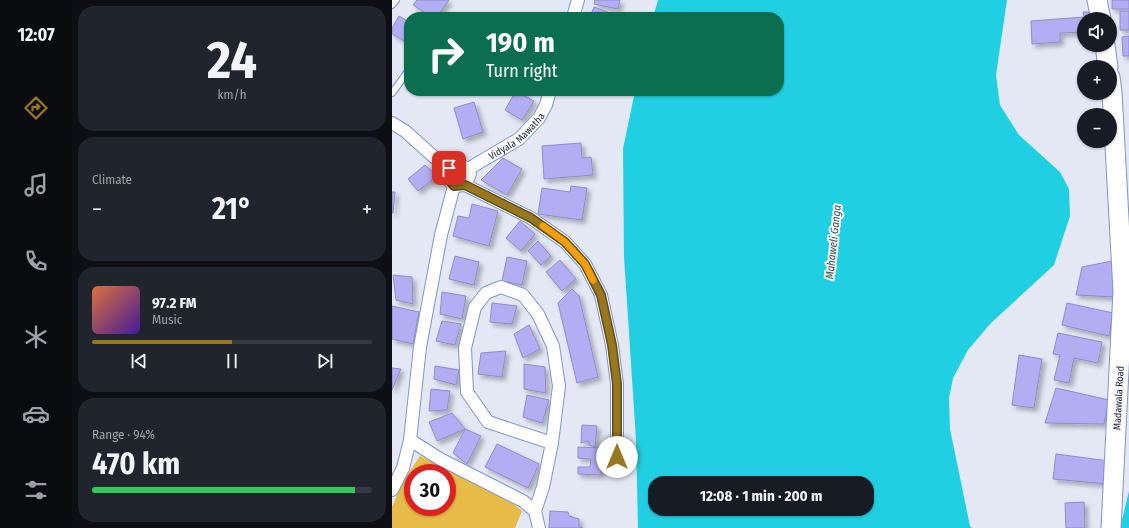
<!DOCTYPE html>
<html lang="en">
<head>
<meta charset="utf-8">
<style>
  body { margin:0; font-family:"Fira Sans Condensed",sans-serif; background:#20242c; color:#f1f3f6; height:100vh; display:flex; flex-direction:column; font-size:15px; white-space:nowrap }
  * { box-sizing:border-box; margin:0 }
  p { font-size:13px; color:#9ea1a6 }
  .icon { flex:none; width:22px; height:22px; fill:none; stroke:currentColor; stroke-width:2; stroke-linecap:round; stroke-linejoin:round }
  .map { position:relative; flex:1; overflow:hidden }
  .side { display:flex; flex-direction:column; gap:6px; padding:6px; background:#0d0f14; width:320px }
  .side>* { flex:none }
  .top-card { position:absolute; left:12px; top:12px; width:380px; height:84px; border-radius:16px; box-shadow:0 1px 3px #0004; background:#0b6e4f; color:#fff; overflow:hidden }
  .buttons { position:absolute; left:685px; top:12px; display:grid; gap:8px }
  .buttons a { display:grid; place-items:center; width:40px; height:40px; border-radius:50%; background:#171b24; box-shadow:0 1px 3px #0004; font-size:20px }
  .speed { position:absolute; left:12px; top:464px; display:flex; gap:8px; font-size:20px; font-weight:700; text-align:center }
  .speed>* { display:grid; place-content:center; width:52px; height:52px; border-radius:50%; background:#171b24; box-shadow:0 1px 3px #0004; line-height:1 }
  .speed .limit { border:6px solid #d22; background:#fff; color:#111 }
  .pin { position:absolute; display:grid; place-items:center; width:34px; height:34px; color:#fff; margin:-17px; border-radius:8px; box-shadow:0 2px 6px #0006 }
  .me { position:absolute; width:44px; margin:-22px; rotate:0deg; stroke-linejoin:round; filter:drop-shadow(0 0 3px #0008) }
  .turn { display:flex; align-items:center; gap:14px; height:84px; padding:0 16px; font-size:18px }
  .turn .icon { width:52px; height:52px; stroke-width:2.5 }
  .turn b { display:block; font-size:28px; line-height:34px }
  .big { font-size:30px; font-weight:700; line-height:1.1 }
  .side .widget { flex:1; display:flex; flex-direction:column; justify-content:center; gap:6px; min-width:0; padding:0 14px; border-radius:16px; background:#20242c }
  .side .dial { align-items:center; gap:0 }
  .dial b { font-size:52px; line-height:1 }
  .song { display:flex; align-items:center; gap:12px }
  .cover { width:48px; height:48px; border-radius:6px; background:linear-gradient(135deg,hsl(20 70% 55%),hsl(260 70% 35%)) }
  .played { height:4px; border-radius:2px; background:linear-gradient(90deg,#97771f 50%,#363941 50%) }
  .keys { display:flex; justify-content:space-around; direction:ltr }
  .heat { display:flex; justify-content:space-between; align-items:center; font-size:22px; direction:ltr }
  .charge { height:6px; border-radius:3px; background:linear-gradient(90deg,#34c759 94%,#363941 0) }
  .trip { position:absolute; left:256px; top:476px; width:226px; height:40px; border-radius:16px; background:#171b24; box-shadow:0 1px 3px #0004; font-weight:700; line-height:40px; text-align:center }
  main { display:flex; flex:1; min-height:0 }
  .tab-bar { display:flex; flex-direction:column; width:72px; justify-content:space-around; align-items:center; background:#090b0e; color:#9ea1a6 }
  .tab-bar .icon { width:28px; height:28px }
  .tab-bar .current { color:#97771f }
  .tab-bar b { font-size:18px; color:#f1f3f6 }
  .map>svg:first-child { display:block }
  .green { fill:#e7bb47; fill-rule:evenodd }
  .water { fill:#21cfe3; fill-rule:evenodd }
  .building { fill:#b3aef3; stroke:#908bc7; filter:url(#shadow) }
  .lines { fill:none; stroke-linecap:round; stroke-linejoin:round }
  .lane-casing { stroke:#7e94cd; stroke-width:8 }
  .street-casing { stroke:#7e94cd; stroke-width:14 }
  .primary-casing { stroke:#7e94cd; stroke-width:21 }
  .lane { stroke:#fff; stroke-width:6 }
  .street { stroke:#fff; stroke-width:12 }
  .primary { stroke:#fff; stroke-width:19 }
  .route-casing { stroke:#624d14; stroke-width:10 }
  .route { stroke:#97771f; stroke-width:7 }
  .slow { stroke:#f59e0b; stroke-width:7 }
  .labels { text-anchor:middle; stroke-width:4; stroke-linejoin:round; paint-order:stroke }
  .street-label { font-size:10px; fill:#1c243a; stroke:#f5f5f5 }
  .water-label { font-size:11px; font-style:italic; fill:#315156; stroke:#f5f5f5 }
</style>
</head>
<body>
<main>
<nav class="tab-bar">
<b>12:07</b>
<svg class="icon current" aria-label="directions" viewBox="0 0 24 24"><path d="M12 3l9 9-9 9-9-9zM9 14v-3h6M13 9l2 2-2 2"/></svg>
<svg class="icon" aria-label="music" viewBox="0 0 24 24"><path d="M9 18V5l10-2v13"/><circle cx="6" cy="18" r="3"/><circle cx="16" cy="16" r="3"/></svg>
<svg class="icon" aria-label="phone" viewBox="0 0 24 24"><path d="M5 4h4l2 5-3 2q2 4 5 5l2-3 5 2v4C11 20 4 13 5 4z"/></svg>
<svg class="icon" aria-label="climate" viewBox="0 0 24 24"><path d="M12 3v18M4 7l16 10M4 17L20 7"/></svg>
<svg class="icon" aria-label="car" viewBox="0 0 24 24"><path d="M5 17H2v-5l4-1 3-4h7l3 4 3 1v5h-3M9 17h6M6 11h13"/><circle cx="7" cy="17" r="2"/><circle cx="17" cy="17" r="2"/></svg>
<svg class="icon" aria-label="filters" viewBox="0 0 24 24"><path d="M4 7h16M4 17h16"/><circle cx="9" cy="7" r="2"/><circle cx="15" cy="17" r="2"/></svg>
</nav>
<section class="side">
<div class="widget dial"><b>24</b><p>km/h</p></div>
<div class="widget"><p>Climate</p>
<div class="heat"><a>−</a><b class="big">21°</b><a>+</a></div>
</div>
<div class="widget">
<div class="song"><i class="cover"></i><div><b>97.2 FM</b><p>Music</p></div></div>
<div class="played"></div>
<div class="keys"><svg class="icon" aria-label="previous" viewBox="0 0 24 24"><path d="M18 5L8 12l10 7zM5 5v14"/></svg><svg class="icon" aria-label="pause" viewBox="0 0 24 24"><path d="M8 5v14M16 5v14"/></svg><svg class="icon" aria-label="next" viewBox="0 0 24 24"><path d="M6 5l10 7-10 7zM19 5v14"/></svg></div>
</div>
<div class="widget"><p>Range · 94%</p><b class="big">470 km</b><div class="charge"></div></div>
</section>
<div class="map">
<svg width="737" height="528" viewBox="0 0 737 528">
  <defs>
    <filter id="shadow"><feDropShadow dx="3.5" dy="3.5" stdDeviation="2" flood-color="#0004"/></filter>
  </defs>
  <rect width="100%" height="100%" fill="#e3e8f4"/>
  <path class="green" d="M28,456L106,494L122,504L130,511L123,528H0V507L11,481ZM21,473H55V507H21Z"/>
  <path class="water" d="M266,0H615L604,75L608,105L627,135L668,172L677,189L678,216L662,265L599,323L576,350L561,378L557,398L558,429L578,526L580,528H246L244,440L232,257L231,149L243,91H387V17H261ZM263,483H475V509H263Z
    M737,491V528H729V524Z"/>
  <path class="building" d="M25,0H57L45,17H39L21,5Z
    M203,0H228L226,9L202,4Z
    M720,0H737V9H720Z
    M202,7L226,16V17H198Z
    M728,11H737V30H728Z
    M691,12H701L702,19H692V32L668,33V42L640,44L639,21L692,17Z
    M7,16L17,22V40L16,43L0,34V28Z
    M737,36V56H731L730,37Z
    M124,91L142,101L130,120L113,110Z
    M82,102L91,132L71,139L62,108Z
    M189,143L190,158L199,157L201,175L152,179L150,146Z
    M111,158L130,169L115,195L89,180Z
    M33,165L45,176L26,191L16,179Z
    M179,186L195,188L190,220L146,214L150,188L178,192Z
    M0,192H3L1,213H0Z
    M80,204L106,211L97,246L61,236L66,216L77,218Z
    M128,221L143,234L129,251L114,238Z
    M146,241L159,256L149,265L136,251Z
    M63,256L87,262L82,285L57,279Z
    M115,257L135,261L130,285L110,281Z
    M168,260L184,279L170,291L154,272Z
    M720,261L723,297L684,295L690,267Z
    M1,275L20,277L21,304L4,300Z
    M180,289L187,296L206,377L185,383L166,303Z
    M50,292L74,296L70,319L48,314Z
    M100,303L125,306L120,324L98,322Z
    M675,303L721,313L717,336L670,325Z
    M0,306L27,312L21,344L0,339Z
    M50,321L69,324L63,345L44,341Z
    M137,325L148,349L131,358L122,334Z
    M666,333L710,342L706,363L682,358L677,383L662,380L668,355L661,354Z
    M114,351L110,377L86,374L89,353Z
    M627,355L650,359L642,408L620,405Z
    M132,364L153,367L154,393L132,389Z
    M43,366L67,370L64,385L42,379Z
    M0,368L9,369L0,390Z
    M664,388L717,400L712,424L653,423Z
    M39,389L58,391L55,410L37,411Z
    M135,395L157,400L150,423L131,417Z
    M60,413L73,429L45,441L37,422Z
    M190,425L205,426L203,447L197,445V441L189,443Z
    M73,429L89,436L75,464L61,453Z
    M105,444L147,464L136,488L93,467Z
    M186,447L210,448L209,475L186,474V467H198L199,459L186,458Z
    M664,454L717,461L716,484L661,479Z
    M692,502L693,528H674L673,503Z
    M158,511L176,512L177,516L187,519V527L191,528H157Z"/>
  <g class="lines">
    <defs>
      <path id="lane" d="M0,5L4,0
        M0,93L17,70"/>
      <g id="street">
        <path d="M181,17L186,0"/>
        <path d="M0,123L13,131L42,157L57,168"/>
        <path d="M67,164L76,169L78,174L73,185L62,186L55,178L57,168Z"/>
        <path id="s1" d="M76,169L127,139L147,118L154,105L158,91"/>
        <path d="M73,185L139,218L173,242L193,264L209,295L220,345L225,384V457"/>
        <path d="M18,440L48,459L131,501L143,511L147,528"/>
        <path d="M0,490L11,468L18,440L28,347L49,235L62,186"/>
        <path d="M143,511L151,487L160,443L167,386L161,346L146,314L131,295L109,287L94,293L83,307L73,348L75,392L96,422L160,443"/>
      </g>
      <path id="primary" d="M705,0L709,19
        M713,45L716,67
        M718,77L720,92L731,291L719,528"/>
    </defs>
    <use href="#lane" class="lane-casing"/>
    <use href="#street" class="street-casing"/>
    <use href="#primary" class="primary-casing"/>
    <use href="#lane" class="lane"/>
    <use href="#street" class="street"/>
    <use href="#primary" class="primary"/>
  </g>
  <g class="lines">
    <defs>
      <path id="route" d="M57,168L55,178L62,186L73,185L139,218L173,242L193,264L209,295L220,345L225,384V457"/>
    </defs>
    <use href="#route" class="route-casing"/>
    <use href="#route" class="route"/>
    <path class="slow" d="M151,226L173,242L193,264L201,280"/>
  </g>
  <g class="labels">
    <g class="street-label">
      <text dy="4" stroke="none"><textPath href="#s1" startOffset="59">Vidyala Mawatha</textPath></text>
      <text transform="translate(726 398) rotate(-87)" y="4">Madawala Road</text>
    </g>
    <g class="water-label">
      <text transform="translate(441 242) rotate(-84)" y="4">Mahaweli Ganga</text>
    </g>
  </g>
</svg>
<div class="buttons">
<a><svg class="icon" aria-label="sound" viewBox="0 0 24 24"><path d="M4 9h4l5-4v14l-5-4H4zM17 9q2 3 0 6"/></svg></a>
<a>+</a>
<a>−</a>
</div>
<div class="speed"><div class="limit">30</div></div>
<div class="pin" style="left:57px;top:168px;background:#d93025"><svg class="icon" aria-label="arrive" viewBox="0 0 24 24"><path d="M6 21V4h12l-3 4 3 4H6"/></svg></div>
<svg class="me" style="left:225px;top:457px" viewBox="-20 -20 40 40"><circle r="19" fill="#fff"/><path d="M0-13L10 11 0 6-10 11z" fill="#97771f"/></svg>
<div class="trip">12:08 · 1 min · 200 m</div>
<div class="top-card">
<div class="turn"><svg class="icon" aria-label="right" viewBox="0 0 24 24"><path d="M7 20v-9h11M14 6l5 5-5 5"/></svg><div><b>190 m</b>Turn right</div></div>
</div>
</div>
</main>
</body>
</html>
